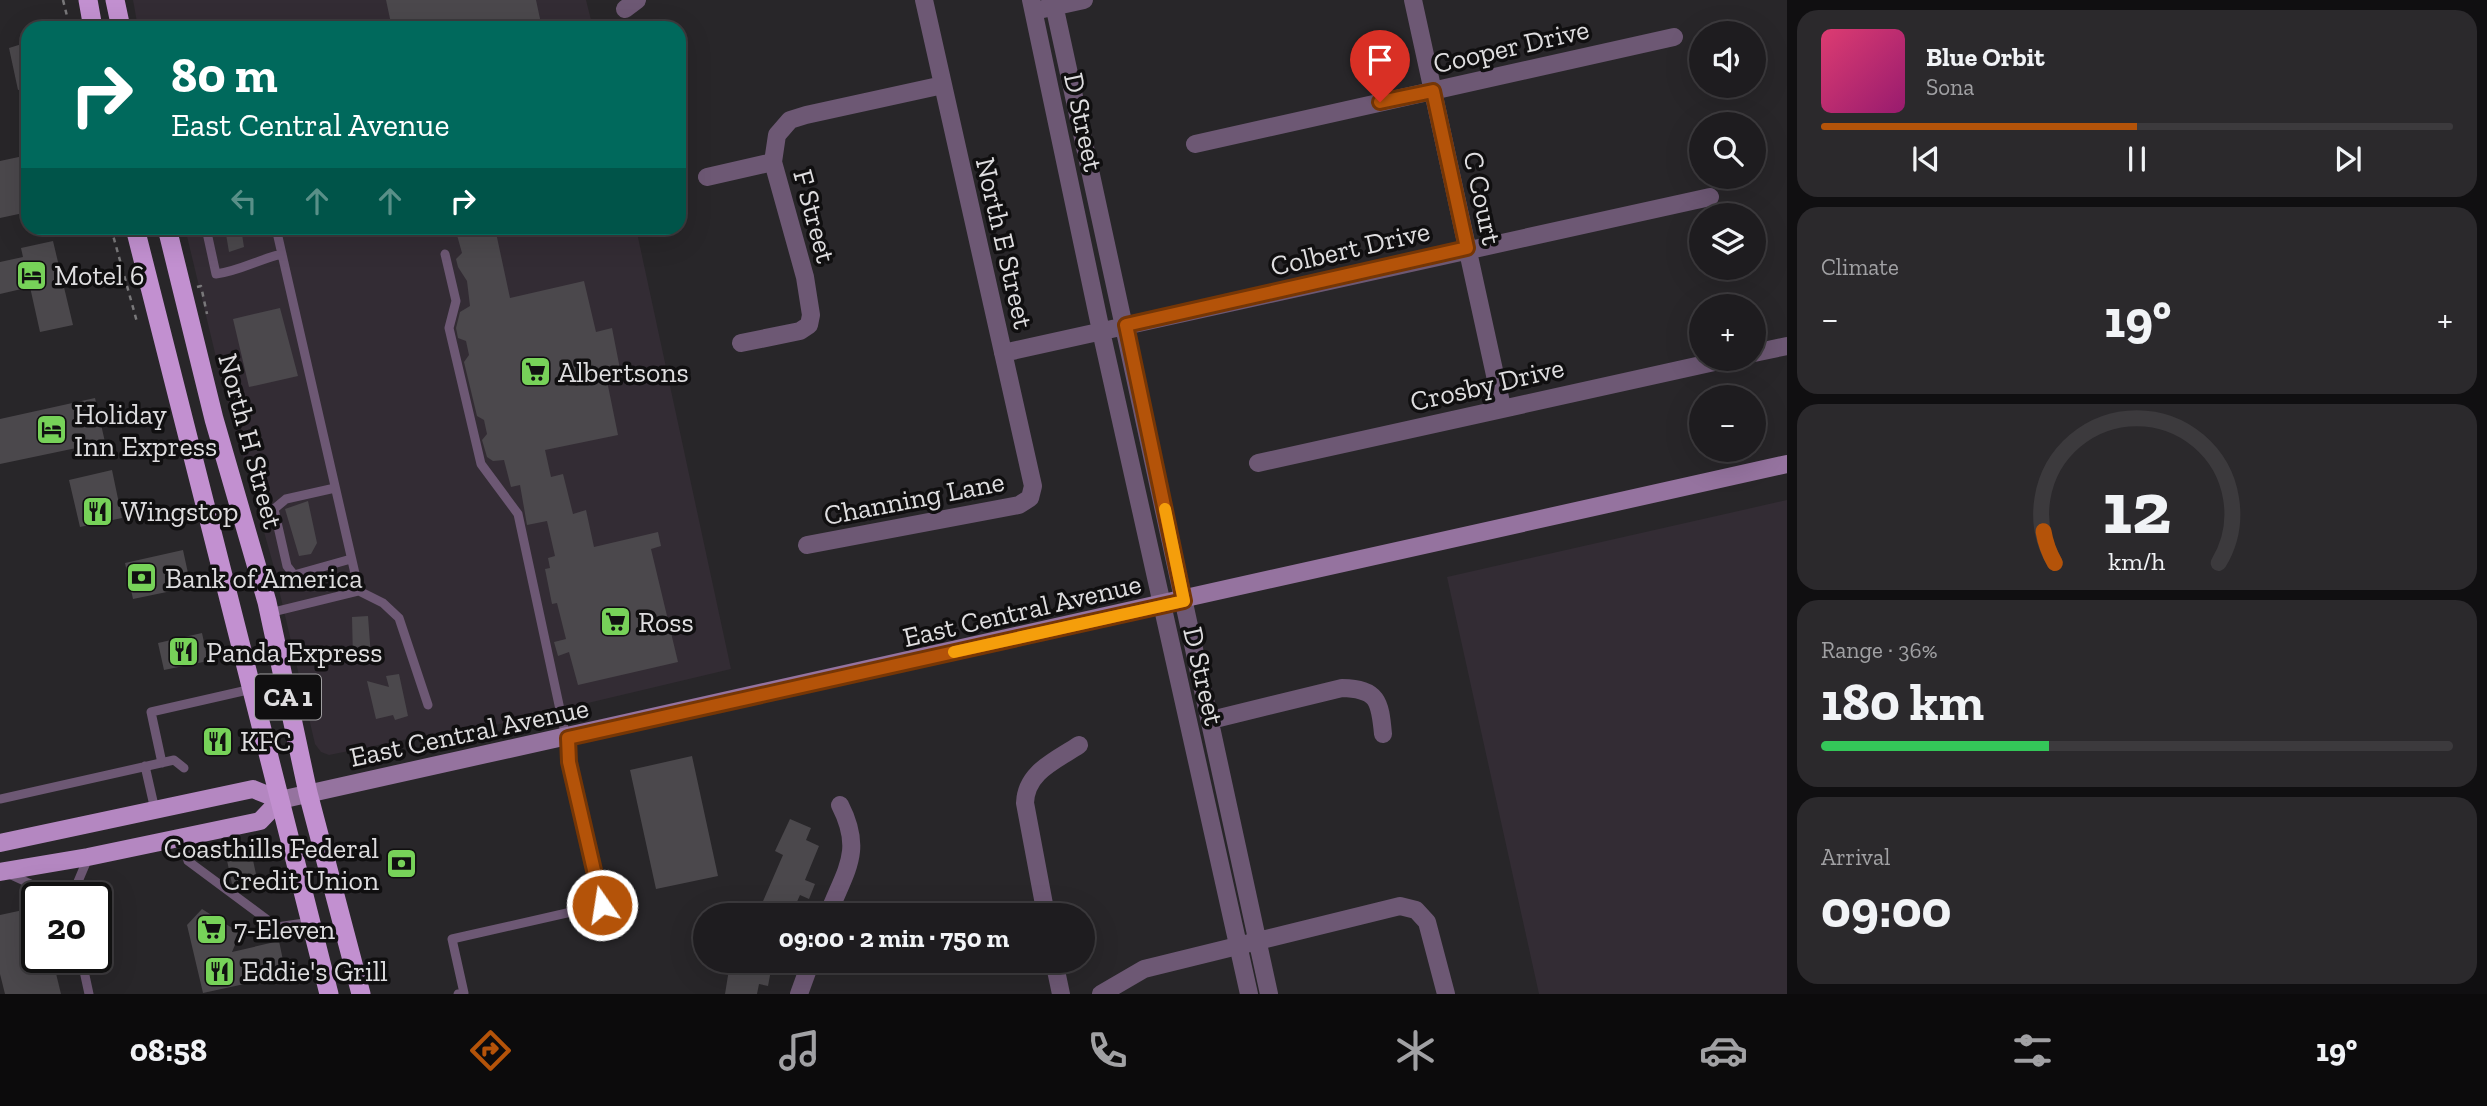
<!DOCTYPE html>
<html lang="en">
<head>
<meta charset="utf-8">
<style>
  body { margin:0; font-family:"Zilla Slab",serif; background:#2b292c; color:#f1f3f6; height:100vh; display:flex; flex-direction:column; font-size:26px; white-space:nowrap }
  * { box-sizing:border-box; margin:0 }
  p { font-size:23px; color:#a1a1a4 }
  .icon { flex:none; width:38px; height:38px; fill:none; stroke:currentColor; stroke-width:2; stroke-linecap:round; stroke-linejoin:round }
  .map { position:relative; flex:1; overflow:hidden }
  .sheet { display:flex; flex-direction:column; gap:10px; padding:10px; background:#100f11; width:700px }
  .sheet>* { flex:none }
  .guide { position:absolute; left:21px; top:21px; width:665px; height:214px; border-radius:21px; box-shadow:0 7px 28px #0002,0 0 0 2px #3c3a3d; background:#00695c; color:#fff; overflow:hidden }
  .controls { position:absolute; left:1689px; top:21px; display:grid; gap:14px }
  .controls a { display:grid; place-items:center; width:77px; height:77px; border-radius:50%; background:#1e1c1f; box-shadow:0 7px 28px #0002,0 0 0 2px #3c3a3d; font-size:35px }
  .speed { position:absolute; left:21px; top:882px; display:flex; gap:14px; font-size:35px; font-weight:700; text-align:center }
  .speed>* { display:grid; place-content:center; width:91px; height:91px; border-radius:50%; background:#1e1c1f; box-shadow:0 7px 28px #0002,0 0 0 2px #3c3a3d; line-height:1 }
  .speed .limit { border:4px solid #111; border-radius:10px; background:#fff; color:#111 }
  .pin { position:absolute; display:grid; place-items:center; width:60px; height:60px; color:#fff; margin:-72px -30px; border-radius:50% 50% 50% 0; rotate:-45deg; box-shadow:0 0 7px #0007 }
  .pin .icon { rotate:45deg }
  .me { position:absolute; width:77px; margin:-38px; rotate:347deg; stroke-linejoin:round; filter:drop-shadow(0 0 5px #0008) }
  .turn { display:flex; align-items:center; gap:24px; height:147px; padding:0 35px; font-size:32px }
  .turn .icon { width:91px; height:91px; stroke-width:2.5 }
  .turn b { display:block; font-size:49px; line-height:60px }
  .lanes { display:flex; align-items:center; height:66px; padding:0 35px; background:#0003; justify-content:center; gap:35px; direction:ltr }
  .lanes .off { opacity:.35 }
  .big { font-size:52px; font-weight:800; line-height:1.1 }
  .sheet .widget { flex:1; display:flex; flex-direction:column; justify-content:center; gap:10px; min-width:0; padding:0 24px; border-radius:21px; background:#2b292c }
  .sheet .dial { align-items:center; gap:0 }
  .dial svg { height:182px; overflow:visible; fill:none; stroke:#3c3a3d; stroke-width:7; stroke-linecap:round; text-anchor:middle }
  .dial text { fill:#f1f3f6; stroke:none }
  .song { display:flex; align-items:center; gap:21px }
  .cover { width:84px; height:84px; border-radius:10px; background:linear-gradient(135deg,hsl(340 70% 55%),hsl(320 70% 35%)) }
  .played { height:7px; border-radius:4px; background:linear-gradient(90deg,#b45309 50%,#3c3a3d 50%) }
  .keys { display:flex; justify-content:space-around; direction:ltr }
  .heat { display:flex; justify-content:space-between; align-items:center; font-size:38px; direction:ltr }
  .charge { height:10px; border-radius:5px; background:linear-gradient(90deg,#34c759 36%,#3c3a3d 0) }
  .trip { position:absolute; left:693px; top:903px; width:402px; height:70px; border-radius:35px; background:#1e1c1f; box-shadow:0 7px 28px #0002,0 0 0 2px #3c3a3d; font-weight:800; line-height:70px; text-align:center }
  .tab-bar { display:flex; height:112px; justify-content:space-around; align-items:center; background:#0c0b0c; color:#a1a1a4 }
  .tab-bar .icon { width:49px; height:49px }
  .tab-bar .active { color:#b45309 }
  .tab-bar b { font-size:32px; color:#f1f3f6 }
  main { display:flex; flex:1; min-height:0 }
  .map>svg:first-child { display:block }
  .built { fill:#332c34 }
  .building { fill:#4b484c }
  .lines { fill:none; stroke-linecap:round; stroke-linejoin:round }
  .path { stroke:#79787a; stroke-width:2.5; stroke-dasharray:5 5; stroke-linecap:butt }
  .service { stroke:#6d5874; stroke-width:9 }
  .minor { stroke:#6d5874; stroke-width:18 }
  .secondary { stroke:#95739f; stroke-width:18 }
  .primary { stroke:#b487c1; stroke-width:18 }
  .trunk { stroke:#c290d0; stroke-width:19 }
  .route-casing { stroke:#753606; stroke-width:18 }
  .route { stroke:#b45309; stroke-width:12 }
  .slow { stroke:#f59e0b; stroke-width:12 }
  .labels { text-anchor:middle; stroke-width:7; stroke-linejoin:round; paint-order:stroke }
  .shield { fill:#100f10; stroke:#a09fa1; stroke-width:2 }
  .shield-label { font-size:26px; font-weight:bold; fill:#dedddf }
  .street-label { font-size:28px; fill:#dedddf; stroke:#100f10 }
  .poi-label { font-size:28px; fill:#dedddf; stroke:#100f10; text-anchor:start }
</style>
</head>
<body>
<main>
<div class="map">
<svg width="1787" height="994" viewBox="0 0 1787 994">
  <rect width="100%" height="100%" fill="#282629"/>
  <path class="built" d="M133,0H586L593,28H138Z
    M185,228H636L731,669L458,734L443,732L329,755L321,752L315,744L273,564L221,378Z
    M1787,500V994H1539L1447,577Z"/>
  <path class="building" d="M386,0H536L542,28H392Z
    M25,43L28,88L18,90L9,48Z
    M28,155V212L0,218V161Z
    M225,228H241L244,247L229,252Z
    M455,228H495L510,298L584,281L596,332L612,328L620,369L605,371L618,435L545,450L551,477L563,474L573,514L586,510L594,547L658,532L661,546L651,549L678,662L578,685L569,652L558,656L554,642L566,639L557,603L552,604L545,569L550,568L548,558L555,556L547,521L527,525L520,485L511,487L504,460L493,461L487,457L482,440L487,434L484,420L477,416L464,362L469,355L466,341L458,338L456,328L460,312L470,306L467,281L458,267L456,259L462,253Z
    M53,241L73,325L40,332L30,287L0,294V262L23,257L21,248Z
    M280,308L298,376L249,387L233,319Z
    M95,398L105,442L0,464V419Z
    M112,470L122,518L80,527L69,480Z
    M308,501L317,543L311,554L299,556L285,509Z
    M183,550L191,587L133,599L125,563Z
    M368,616L371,657L353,659L352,617Z
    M202,633L208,661L164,670L158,643Z
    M399,674L408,716L395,720L393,715L376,719L367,681L389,687L386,676Z
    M692,756L718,876L656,889L630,770Z
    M790,819L811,828L806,840L819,846L805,880L815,884L809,899L800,895L791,915H757L783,855L775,851Z
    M250,846L257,879L232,884L225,851Z
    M37,907V957H52L61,994H5L0,974V915Z
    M202,909L240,933L232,952L279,941L286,975L203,993L187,925Z
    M730,963L771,970L768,986L759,984L757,994H725Z"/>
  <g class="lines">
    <path class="path" d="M63,0L70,28
      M111,228L137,322
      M197,287L201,286L207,314"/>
    <path class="service" d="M206,228L216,274C240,271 259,259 282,254
      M276,228L359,591
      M445,254L456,301L449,328L481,464L518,514L602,905L452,939L464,993L458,994
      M335,488L286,499L274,509L287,566L294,575L351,559
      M269,613L359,591L383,603L399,618L428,705
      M162,763L151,712L252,689
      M145,766L155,810
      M0,799L174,760L184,768
      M183,838L188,861L277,927L311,922
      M9,874L61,898
      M71,898L88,858
      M81,957L89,994"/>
    <path class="minor" d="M1031,0L1101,331L1249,994
      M1053,0L1269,994
      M1413,0L1502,407
      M625,9L637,0
      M1043,9L1084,0
      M1195,144L1674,37
      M707,177L773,162
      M741,343L800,331L809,325L811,315L805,277L773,162L777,135L790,120L806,115L943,85
      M1003,353L1710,197
      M1754,353L1787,346
      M1258,463L1728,359
      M807,545L1019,505L1030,498L1033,486L924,0
      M1211,720L1342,688C1378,689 1380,701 1383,734
      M828,915C845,870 864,852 840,805
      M1046,915L1025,803C1026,772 1055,761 1079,745
      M1054,961L1061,994
      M799,994L811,961
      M1101,994L1144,969L1400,906L1416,910L1427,922L1446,994"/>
    <path class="secondary" d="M280,800L1787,464"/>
    <path class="primary" d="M0,843L253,789L280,800L260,821L88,857L0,872"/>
    <path class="trunk" d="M88,0L93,28
      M115,0L121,28
      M135,228L329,994
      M167,228L214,419L267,602L308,793L361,994"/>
  </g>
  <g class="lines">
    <defs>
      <path id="route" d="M602,905L569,762L568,738L1184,601L1126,325L1467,248L1433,91L1380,102"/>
    </defs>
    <use href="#route" class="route-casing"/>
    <use href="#route" class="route"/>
    <path class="slow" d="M954,652L1184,601L1165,509"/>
  </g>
  <defs>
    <symbol id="hotel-square" viewBox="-11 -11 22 22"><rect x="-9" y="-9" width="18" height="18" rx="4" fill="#77d259" stroke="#100f10"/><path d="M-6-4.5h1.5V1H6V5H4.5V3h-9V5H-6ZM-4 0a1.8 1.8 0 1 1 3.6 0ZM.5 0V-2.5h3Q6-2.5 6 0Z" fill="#111"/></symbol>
    <symbol id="supermarket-square" viewBox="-11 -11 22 22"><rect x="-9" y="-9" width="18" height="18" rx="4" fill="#77d259" stroke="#100f10"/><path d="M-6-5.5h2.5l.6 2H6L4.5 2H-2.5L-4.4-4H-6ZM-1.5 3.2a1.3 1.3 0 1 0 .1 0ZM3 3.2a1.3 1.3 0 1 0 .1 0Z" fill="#111"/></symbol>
    <symbol id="restaurant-square" viewBox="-11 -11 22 22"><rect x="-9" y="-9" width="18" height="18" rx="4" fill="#77d259" stroke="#100f10"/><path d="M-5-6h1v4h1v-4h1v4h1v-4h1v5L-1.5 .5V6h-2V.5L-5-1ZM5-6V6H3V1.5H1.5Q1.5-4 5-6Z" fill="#111"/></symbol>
    <symbol id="bank-square" viewBox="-11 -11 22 22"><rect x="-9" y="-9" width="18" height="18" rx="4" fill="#77d259" stroke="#100f10"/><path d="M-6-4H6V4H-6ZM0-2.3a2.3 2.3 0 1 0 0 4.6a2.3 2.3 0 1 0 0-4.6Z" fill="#111"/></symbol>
  </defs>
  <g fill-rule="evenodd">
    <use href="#hotel-square" x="14" y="258" width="35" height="35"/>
    <use href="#supermarket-square" x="518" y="354" width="35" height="35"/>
    <use href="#hotel-square" x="34" y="412" width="35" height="35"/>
    <use href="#restaurant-square" x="80" y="494" width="35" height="35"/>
    <use href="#bank-square" x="124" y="560" width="35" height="35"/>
    <use href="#supermarket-square" x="598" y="604" width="35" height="35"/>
    <use href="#restaurant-square" x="166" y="634" width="35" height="35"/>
    <use href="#restaurant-square" x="200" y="724" width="35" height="35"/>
    <use href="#bank-square" x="384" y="846" width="35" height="35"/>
    <use href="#supermarket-square" x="194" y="912" width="35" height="35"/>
    <use href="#restaurant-square" x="202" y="954" width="35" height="35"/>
  </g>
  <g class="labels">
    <rect class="shield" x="255" y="674.5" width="66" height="45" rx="5"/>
    <g class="shield-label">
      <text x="288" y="706">CA 1</text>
    </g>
    <g class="street-label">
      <text transform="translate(1511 46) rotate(-13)" y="10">Cooper Drive</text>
      <text transform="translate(1084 122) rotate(78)" y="10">D Street</text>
      <text transform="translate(1483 198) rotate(78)" y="10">C Court</text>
      <text transform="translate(815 216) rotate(75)" y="10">F Street</text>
      <text transform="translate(1005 243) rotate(77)" y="10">North E Street</text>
      <text transform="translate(1350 248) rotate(-13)" y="10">Colbert Drive</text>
      <text transform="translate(1487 384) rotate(-13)" y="10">Crosby Drive</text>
      <text transform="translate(251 441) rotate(75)" y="10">North H Street</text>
      <text transform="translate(914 498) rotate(-11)" y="10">Channing Lane</text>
      <text transform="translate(1022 610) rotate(-13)" y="10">East Central Avenue</text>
      <text transform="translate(1204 676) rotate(77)" y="10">D Street</text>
      <text transform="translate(469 732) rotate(-12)" y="10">East Central Avenue</text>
    </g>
    <g class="poi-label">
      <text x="54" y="285">Motel 6</text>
      <text x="558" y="382">Albertsons</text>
      <text x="74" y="424">Holiday<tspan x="74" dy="32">Inn Express</tspan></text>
      <text x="121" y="521">Wingstop</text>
      <text x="165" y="588">Bank of America</text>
      <text x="638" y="632">Ross</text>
      <text x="206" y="662">Panda Express</text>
      <text x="240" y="751">KFC</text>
      <text x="379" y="858" text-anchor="end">Coasthills Federal<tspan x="379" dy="32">Credit Union</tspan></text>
      <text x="234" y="939">7-Eleven</text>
      <text x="242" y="981">Eddie's Grill</text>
    </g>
  </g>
</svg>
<div class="controls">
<a><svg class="icon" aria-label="sound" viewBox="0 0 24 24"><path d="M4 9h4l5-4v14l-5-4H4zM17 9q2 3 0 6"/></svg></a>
<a><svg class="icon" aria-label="search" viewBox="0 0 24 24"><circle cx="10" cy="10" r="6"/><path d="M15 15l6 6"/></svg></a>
<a><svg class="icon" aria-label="layers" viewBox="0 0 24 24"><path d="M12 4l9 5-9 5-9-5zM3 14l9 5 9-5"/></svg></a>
<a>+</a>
<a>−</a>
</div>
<div class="speed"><div class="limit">20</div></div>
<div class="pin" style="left:1380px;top:102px;background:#d93025"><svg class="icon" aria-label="arrive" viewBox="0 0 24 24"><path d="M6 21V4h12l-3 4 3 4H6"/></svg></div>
<svg class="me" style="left:602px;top:905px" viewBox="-20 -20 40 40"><circle r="17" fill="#b45309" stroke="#fff" stroke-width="3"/><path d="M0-11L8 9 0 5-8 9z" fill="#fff"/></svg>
<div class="trip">09:00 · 2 min · 750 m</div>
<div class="guide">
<div class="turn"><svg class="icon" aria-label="right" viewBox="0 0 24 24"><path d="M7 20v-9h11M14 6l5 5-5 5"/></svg><div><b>80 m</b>East Central Avenue</div></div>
<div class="lanes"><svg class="icon off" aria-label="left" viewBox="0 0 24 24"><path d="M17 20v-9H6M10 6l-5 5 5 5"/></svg><svg class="icon off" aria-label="ahead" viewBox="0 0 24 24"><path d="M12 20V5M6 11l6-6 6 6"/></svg><svg class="icon off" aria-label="ahead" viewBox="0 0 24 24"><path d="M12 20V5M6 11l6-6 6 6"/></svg><svg class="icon" aria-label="right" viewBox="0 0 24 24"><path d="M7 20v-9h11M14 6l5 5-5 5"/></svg></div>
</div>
</div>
<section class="sheet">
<div class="widget">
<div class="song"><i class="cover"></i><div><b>Blue Orbit</b><p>Sona</p></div></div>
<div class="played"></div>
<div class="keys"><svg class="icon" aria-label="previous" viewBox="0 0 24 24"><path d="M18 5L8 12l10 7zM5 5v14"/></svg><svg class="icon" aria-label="pause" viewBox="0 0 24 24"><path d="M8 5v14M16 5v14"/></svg><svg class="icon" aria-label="next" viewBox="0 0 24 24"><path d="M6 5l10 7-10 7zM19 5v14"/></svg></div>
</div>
<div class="widget"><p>Climate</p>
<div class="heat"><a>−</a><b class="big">19°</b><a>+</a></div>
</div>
<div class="widget dial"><svg viewBox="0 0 100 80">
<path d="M14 69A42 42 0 1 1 86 69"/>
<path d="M14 69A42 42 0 0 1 9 55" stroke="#b45309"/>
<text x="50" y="56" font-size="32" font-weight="700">12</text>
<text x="50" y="72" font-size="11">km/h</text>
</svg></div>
<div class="widget"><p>Range · 36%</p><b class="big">180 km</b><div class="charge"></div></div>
<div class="widget"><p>Arrival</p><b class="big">09:00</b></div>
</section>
</main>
<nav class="tab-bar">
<b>08:58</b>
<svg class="icon active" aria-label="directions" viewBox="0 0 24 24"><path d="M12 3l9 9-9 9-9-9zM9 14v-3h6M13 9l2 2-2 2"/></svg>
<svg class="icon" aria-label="music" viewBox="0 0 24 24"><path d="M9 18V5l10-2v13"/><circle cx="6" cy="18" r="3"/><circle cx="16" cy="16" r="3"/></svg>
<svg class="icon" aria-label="phone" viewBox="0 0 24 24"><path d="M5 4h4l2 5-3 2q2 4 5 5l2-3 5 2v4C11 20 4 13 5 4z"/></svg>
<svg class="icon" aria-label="climate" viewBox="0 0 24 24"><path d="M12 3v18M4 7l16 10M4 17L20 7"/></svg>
<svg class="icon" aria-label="car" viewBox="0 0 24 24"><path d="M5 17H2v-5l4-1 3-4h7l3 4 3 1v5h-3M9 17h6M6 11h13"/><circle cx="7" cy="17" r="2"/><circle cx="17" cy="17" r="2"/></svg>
<svg class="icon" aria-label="filters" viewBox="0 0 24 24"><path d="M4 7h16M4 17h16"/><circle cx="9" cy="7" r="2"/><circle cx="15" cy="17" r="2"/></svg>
<b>19°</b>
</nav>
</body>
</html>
